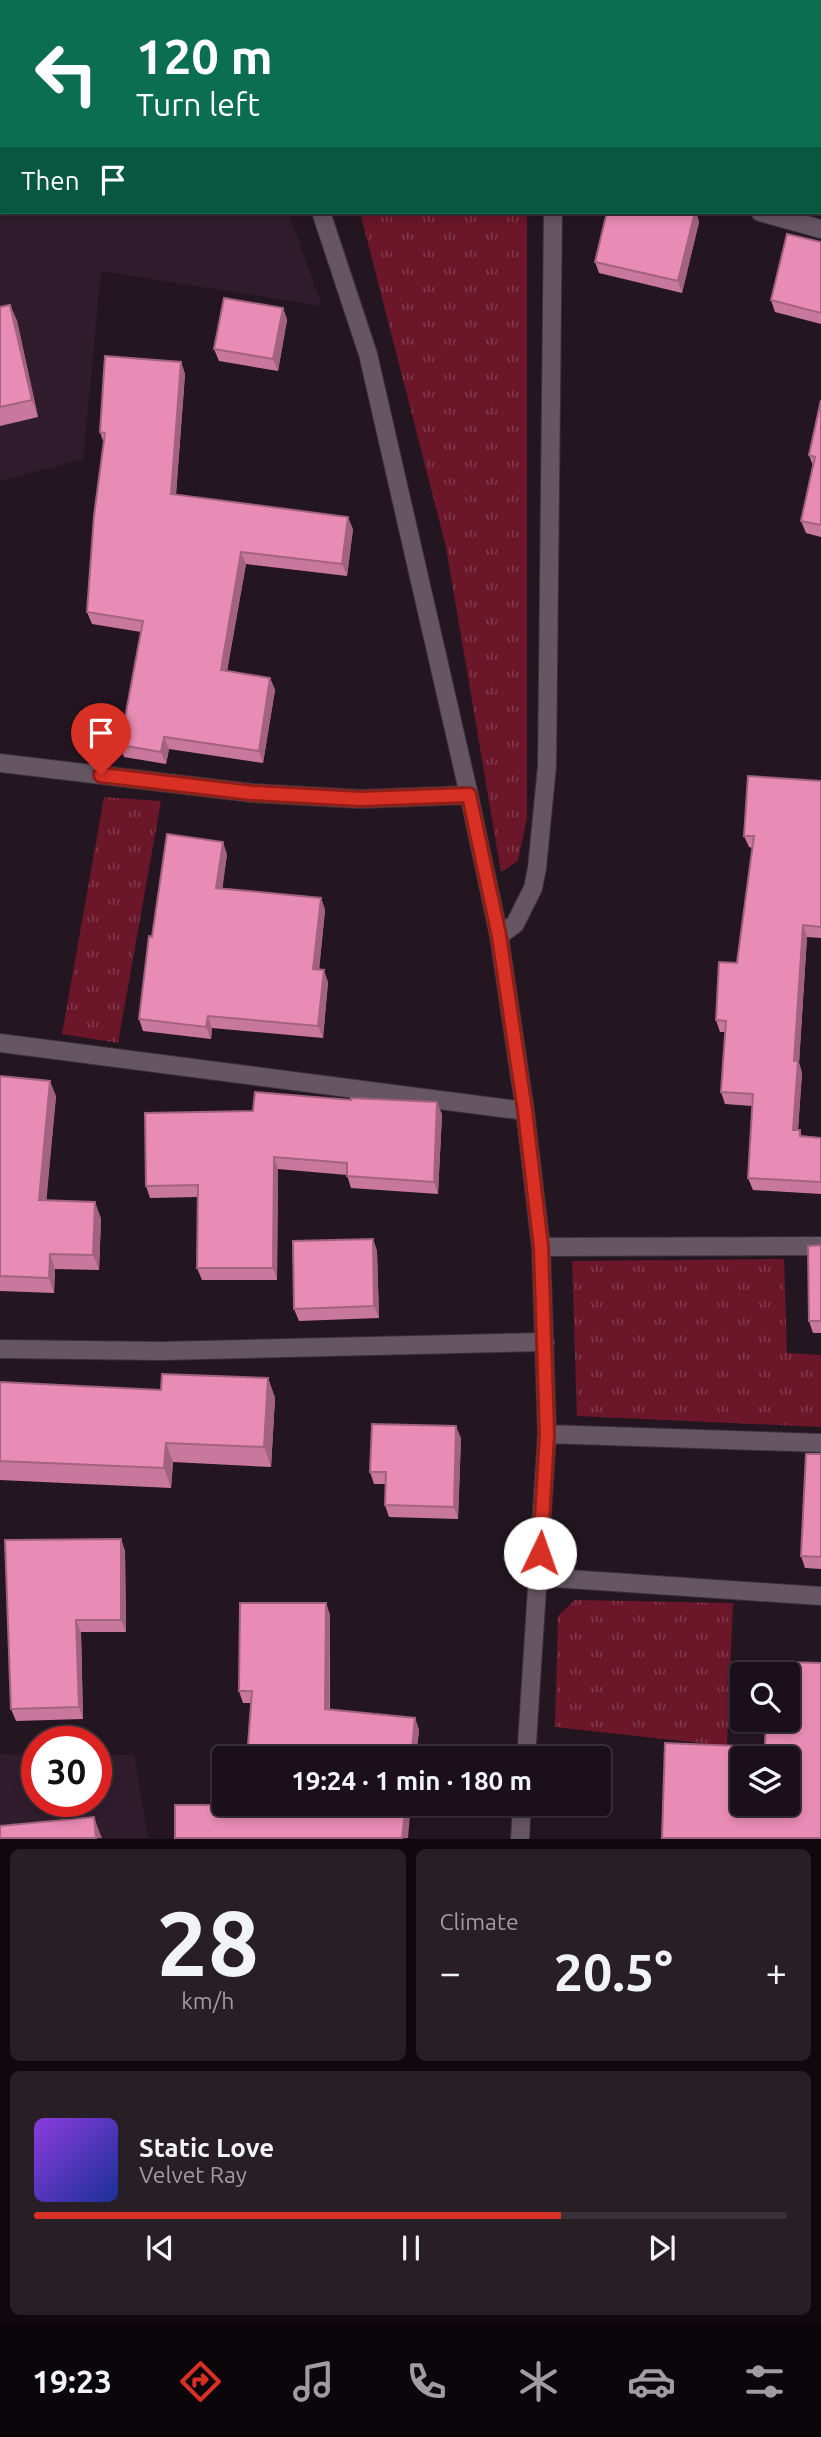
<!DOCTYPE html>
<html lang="en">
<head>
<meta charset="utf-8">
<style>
  body { margin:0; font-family:Ubuntu,sans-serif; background:#281e26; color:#f1f3f6; height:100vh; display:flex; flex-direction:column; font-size:26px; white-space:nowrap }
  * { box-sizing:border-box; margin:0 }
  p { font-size:23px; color:#a09da2 }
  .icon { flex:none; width:38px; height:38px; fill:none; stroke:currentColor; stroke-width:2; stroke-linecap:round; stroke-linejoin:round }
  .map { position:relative; height:1839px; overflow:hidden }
  .details { display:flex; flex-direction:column; gap:10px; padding:10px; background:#0f090e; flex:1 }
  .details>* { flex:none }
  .hud { position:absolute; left:0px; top:0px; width:822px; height:214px; box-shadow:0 4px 10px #0003,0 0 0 2px #393038; background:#0b6e4f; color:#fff; overflow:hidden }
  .tools { position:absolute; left:730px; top:1662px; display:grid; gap:14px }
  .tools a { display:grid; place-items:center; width:70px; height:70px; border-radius:7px; background:#1b1019; box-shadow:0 4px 10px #0003,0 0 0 2px #393038; font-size:35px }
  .speed { position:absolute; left:21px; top:1726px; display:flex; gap:14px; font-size:35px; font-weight:700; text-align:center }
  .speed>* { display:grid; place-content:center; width:91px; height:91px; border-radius:50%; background:#1b1019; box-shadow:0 4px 10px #0003,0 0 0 2px #393038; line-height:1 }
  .speed .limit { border:10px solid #d22; background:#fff; color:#111 }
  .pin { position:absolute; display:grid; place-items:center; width:60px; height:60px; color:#fff; margin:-72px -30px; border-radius:50% 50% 50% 0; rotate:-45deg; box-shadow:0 0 7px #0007 }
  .pin .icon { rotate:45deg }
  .me { position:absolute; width:77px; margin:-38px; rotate:3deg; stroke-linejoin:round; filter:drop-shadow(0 0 5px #0008) }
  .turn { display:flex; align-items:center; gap:24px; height:147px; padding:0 21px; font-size:32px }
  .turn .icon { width:91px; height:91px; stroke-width:2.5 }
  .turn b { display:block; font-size:49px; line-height:60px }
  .then { display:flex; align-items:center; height:66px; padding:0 21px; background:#0003; gap:14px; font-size:26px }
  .big { font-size:52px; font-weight:600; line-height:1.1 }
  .details .tile { flex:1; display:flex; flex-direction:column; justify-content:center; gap:10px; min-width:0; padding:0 24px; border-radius:10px; background:#281e26 }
  .details .dial { align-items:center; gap:0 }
  .dial b { font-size:91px; line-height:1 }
  .song { display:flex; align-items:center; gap:21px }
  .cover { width:84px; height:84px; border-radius:10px; background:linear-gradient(135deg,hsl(270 70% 55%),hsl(230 70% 35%)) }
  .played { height:7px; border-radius:4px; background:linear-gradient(90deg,#d93025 70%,#393038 70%) }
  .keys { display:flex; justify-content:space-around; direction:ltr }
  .heat { display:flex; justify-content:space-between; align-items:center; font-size:38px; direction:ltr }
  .details .tiles { flex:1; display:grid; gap:10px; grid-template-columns:1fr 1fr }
  .tile:last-child { grid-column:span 2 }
  .trip { position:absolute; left:212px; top:1746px; width:399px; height:70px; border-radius:7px; background:#1b1019; box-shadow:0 4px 10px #0003,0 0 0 2px #393038; font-weight:600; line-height:70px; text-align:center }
  .tab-bar { display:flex; height:112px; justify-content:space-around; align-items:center; background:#0b060a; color:#a09da2 }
  .tab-bar .icon { width:49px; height:49px }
  .tab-bar .active { color:#d93025 }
  .tab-bar b { font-size:32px; color:#f1f3f6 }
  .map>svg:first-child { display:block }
  .built { fill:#301c2d }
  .grass { fill:url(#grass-tufts) }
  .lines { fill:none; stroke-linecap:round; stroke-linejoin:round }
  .minor-casing { stroke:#3a3139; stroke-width:20 }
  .minor { stroke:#665563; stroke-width:18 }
  .wall { fill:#c8789c }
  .shaded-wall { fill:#a3627f }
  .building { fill:#e98cb5; stroke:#a3627f; stroke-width:2; fill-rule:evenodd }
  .route-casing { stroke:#8d1f18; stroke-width:18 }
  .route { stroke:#d93025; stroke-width:12 }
</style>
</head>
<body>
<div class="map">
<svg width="821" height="1839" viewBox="0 0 821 1839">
  <defs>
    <pattern id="grass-tufts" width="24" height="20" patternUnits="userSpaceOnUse" patternTransform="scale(1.75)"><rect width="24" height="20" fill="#6b1629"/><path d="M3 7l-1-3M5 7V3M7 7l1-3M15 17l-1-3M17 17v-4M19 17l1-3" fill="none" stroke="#803747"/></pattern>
  </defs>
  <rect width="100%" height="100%" fill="#241621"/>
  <path class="built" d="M0,0L206,2H2V212H288L322,306L101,271L83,459L0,481Z
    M0,1754L37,1755V1801H96V1755H134L148,1838H0Z"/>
  <path class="grass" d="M301,0H547L301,2Z
    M360,212H527V818L518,861L501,872L446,547Z
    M104,797L161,801L118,1043L62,1034Z
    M784,1259L787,1353L821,1355V1427L577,1416L572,1261Z
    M575,1600L733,1603L727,1746L555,1727L558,1616Z"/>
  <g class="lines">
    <defs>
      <path id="minor" d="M238,0L239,2
        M571,2V0
        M321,212L368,354L469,795L499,936L525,1111L541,1247L547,1434L526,1759
        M760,212L821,229
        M0,763L252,793L360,799L469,795
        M499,936L515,924L533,888L537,868L547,766L553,212
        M0,1043L525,1111
        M541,1247L821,1246
        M0,1349L161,1351L545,1342
        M547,1434L821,1443
        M539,1577L821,1596
        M520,1839L522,1804"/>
    </defs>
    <use href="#minor" class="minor-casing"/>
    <use href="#minor" class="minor"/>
  </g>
  <path class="wall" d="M0,0H97V2H2V96L0,97Z
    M607,212H696L699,222L682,293L599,273L595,262Z
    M821,242V324L775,312L771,300Z
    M10,305L17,321L38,417L0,426V307Z
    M283,308L287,320L278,371L219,361L214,349Z
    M181,362L185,374L176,495L353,529L347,576L246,564L227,671L270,678L275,690L263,763L169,749L166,764L124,757L120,745L141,632L92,624L87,612L104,444L100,432Z
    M821,400V537L806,533L801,521L813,466L809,455Z
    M821,781V938L807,937L799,1063L802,1073L798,1130H800L802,1137L821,1138V1194L753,1190L748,1178L752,1106L725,1104L721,1092L725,1032H720L716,1020L737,963L752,848L749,847L744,836Z
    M227,854L222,888L321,898L325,910L319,969L328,982L323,1038L212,1028L211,1039L143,1031L139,1019L152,937Z
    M0,1076L56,1096L46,1200L101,1218L99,1270L55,1269L54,1293L0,1291Z
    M442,1114L438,1194L351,1188L347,1175L278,1169L277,1280H202L197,1268L198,1197L150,1198L146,1186Z
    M373,1239L377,1251L379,1318L299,1321L294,1309Z
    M821,1245V1333H813L809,1321Z
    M268,1378L275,1398L271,1467L173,1462L171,1488L0,1480V1382L161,1390Z
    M461,1438L458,1519L389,1517L385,1505V1484H374L370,1472Z
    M821,1454V1569L805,1568L801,1556Z
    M121,1539L125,1551L126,1632H81L83,1719L16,1721L11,1709Z
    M326,1603L330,1615V1710L415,1718L419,1730L416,1759H247L251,1703H243L239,1691Z"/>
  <path class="shaded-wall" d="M695,212L699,222L682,293L678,281Z
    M10,305L17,321L38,417L32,400Z
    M283,308L287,320L278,371L273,359Z
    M181,362L185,374L175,506L171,494Z
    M348,517L353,529L347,576L342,564Z
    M241,552L246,564L225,682L221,670Z
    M270,678L275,690L263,763L259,751Z
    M164,737L169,749L166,764L161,752Z
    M223,842L227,854L221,900L216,888Z
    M321,898L325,910L318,981L313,969Z
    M803,925L807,937L799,1063L802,1073L797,1142L793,1130L794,1061Z
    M324,970L328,982L323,1038L318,1026Z
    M208,1016L212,1028L211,1039L206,1027Z
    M50,1081L56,1096L45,1216L39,1200Z
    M437,1102L442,1114L438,1194L434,1182Z
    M274,1157L278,1169L277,1280L273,1268Z
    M95,1202L101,1218L99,1270L93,1255Z
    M373,1239L377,1251L379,1318L374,1306Z
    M50,1254L55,1269L54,1293L49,1278Z
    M268,1378L275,1398L271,1467L264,1447Z
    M456,1426L461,1438L458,1519L454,1507Z
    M166,1443L173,1462L171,1488L164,1468Z
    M121,1539L125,1551L126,1632L121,1620Z
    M326,1603L330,1615L329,1721L325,1709Z
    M76,1620L81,1632L83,1719L79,1707Z
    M415,1718L419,1730L416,1759H411Z
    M406,1804H411L408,1838H402Z
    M94,1817L101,1836L102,1838H96Z"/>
  <path class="building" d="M0,0H94V2H2V75H0Z
    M678,0H685L692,2H677Z
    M733,0H821V84V2H733Z
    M607,212H695L678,281L595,262Z
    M787,234L821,242V313L771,300Z
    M224,298L283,308L273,359L214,349Z
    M10,305L32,400L0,407V307Z
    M105,356L181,362L171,494L348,517L342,564L241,552L221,670L270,678L259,751L164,737L161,752L120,745L143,621L87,612L94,516L105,433L100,432Z
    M821,400V525L801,521L815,457L809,455Z
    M748,776L821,781V927L803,925L794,1061H798L793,1130H800V1136L821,1138V1182L748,1178L753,1094L721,1092L726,1021L716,1020L719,962L737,963L754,836H744Z
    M167,834L223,842L216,888L321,898L313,969L324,970L318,1026L208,1016L206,1027L139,1019L149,936L152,937Z
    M0,1076L50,1081L39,1200L95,1202L93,1255L50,1254L49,1278L0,1276Z
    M255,1092L351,1100V1098L437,1102L434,1182L347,1176V1163L274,1157L273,1268H197L198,1185L146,1186L145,1113L253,1111Z
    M373,1239L374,1306L294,1309L293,1241Z
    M821,1245V1321H809L808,1246Z
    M162,1374L268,1378L264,1447L166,1443L164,1468L0,1461V1382L161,1390Z
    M372,1424L456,1426L454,1507L385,1505L386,1472H370Z
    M806,1454H821V1557L801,1556Z
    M121,1539V1620H76L79,1707L11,1709L5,1540Z
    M240,1603H326L325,1709L415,1718L411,1759H247L252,1691H239Z
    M786,1662L821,1663V1838H662L665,1743L765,1747L766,1720H788V1675H785ZM742,1759H788V1804H742Z
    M244,1804H406L402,1838H175V1805H244Z
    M94,1817L96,1838H0V1826Z"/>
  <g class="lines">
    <defs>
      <path id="route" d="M101,775L252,793L360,799L469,795L499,936L525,1111L541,1247L547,1434L540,1553"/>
    </defs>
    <use href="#route" class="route-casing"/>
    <use href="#route" class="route"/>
  </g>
</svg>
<div class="tools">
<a><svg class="icon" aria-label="search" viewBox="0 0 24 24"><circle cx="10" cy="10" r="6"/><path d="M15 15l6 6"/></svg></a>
<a><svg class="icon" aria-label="layers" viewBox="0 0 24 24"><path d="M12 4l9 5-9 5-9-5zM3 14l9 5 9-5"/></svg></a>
</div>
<div class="speed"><div class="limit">30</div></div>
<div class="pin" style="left:101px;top:775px;background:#d93025"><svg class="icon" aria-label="arrive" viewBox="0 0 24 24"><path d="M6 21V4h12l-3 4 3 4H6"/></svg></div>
<svg class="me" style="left:540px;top:1553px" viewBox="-20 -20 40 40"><circle r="19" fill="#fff"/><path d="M0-13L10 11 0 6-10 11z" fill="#d93025"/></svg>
<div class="trip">19:24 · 1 min · 180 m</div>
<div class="hud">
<div class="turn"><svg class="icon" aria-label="left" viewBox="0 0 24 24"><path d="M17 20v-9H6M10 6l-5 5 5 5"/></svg><div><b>120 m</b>Turn left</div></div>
<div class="then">Then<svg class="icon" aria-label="arrive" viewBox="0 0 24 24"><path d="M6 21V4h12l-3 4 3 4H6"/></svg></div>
</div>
</div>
<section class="details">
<div class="tiles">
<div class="tile dial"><b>28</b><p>km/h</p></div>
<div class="tile"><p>Climate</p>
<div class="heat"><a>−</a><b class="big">20.5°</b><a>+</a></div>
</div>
<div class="tile">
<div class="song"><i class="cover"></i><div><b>Static Love</b><p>Velvet Ray</p></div></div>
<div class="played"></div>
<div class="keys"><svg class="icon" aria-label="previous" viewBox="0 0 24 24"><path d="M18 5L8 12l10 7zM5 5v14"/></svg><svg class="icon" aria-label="pause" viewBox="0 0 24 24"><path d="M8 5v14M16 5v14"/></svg><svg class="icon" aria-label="next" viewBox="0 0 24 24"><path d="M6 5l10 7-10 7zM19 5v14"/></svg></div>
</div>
</div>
</section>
<nav class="tab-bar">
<b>19:23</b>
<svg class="icon active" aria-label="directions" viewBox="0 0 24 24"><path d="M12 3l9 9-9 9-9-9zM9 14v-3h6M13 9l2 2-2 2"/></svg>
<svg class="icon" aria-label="music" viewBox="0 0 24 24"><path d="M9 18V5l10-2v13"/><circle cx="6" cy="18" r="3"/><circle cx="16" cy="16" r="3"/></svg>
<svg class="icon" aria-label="phone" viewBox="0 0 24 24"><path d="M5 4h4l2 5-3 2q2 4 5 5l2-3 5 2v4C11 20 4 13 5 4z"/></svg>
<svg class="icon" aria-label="climate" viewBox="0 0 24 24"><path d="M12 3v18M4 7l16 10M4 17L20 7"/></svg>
<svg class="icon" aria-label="car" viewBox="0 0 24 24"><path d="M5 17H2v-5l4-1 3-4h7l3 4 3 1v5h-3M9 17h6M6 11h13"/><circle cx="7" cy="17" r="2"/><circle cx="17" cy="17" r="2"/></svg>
<svg class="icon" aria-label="filters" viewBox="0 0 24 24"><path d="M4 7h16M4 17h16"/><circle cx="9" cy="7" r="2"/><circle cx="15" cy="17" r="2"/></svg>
</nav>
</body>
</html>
